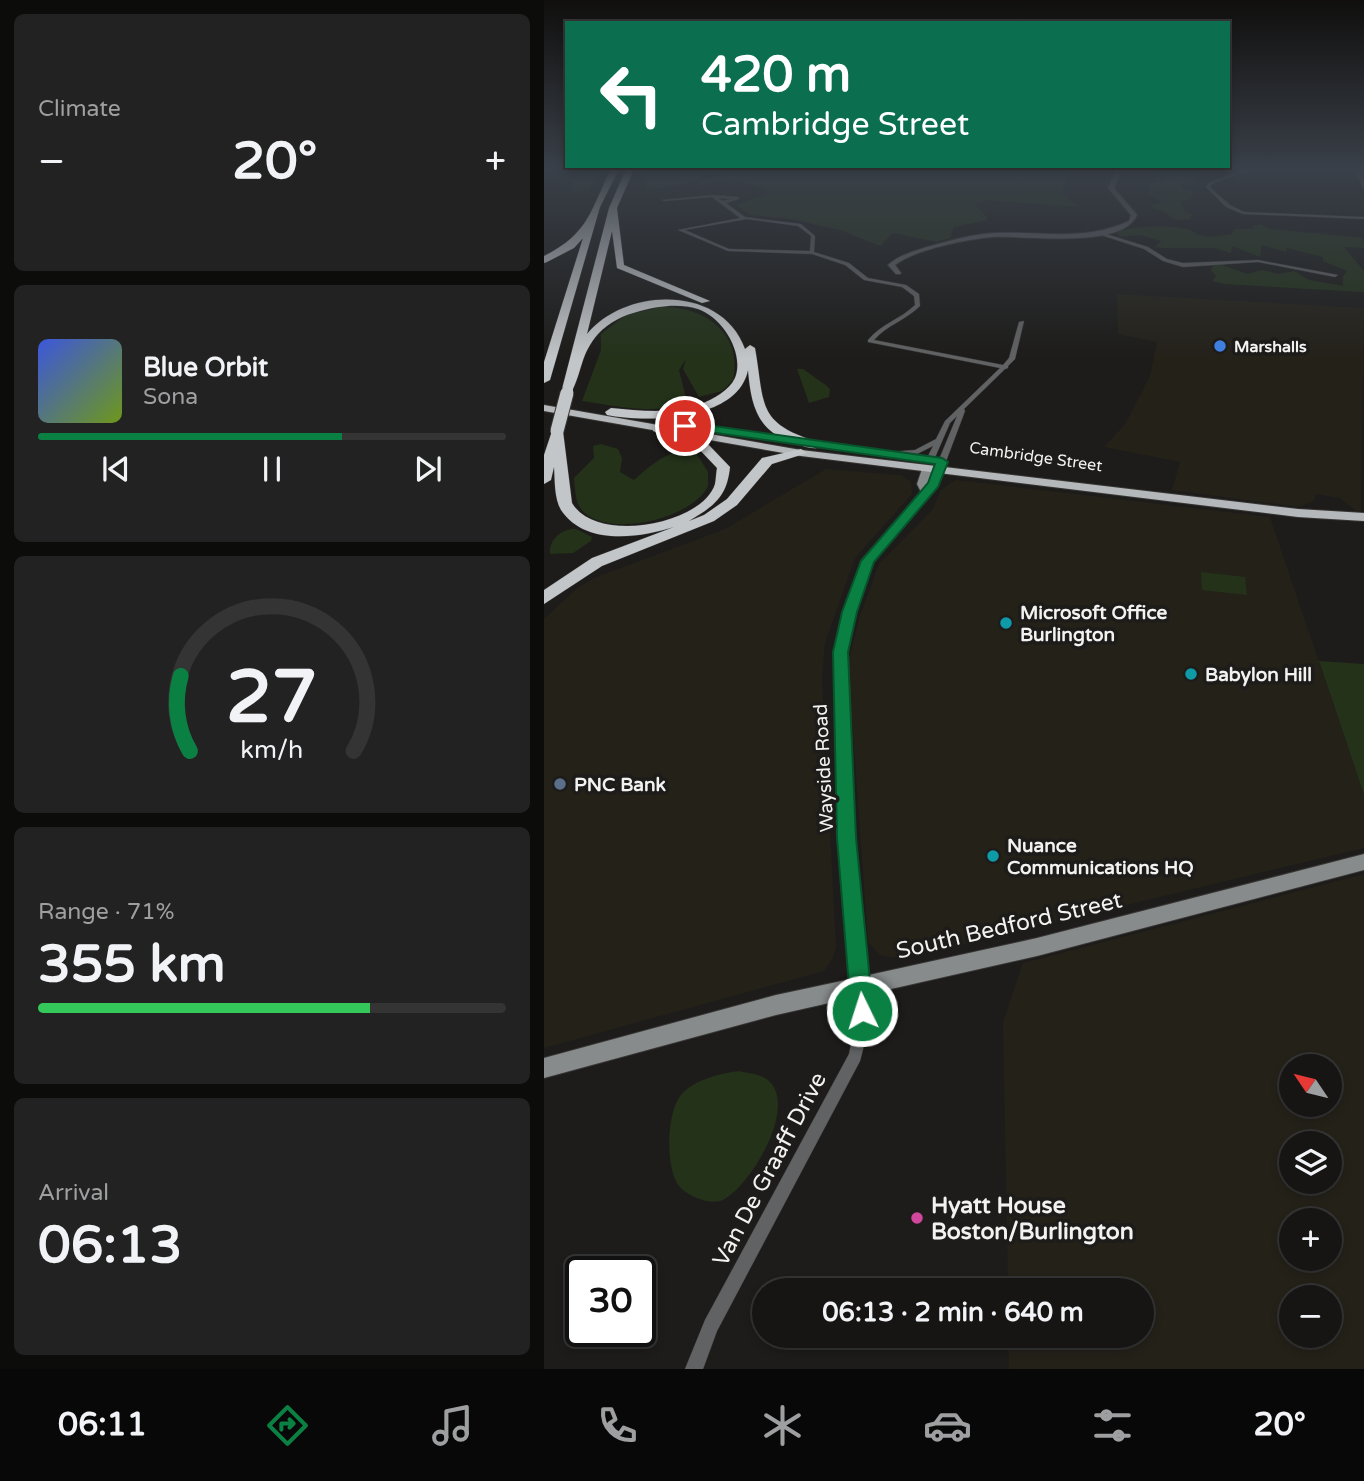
<!DOCTYPE html>
<html lang="en">
<head>
<meta charset="utf-8">
<style>
  body { margin:0; font-family:"Varela Round",sans-serif; background:#232222; color:#f1f3f6; height:100vh; display:flex; flex-direction:column; font-size:26px; white-space:nowrap }
  * { box-sizing:border-box; margin:0 }
  p { font-size:23px; color:#9e9fa0 }
  .icon { flex:none; width:38px; height:38px; fill:none; stroke:currentColor; stroke-width:2; stroke-linecap:round; stroke-linejoin:round }
  .map { position:relative; flex:1; overflow:hidden }
  .sheet { display:flex; flex-direction:column; gap:14px; padding:14px; background:#0c0c0b; width:544px }
  .sheet>* { flex:none }
  .guide { position:absolute; left:21px; top:21px; width:665px; height:147px; border-radius:0px; box-shadow:0 4px 10px #0003,0 0 0 2px #353434; background:#0b6e4f; color:#fff; overflow:hidden }
  .needle { width:46px; rotate:305deg }
  .buttons { position:absolute; left:735px; top:1054px; display:grid; gap:14px }
  .buttons a { display:grid; place-items:center; width:63px; height:63px; border-radius:50%; background:#161514; box-shadow:0 4px 10px #0003,0 0 0 2px #353434; font-size:35px }
  .speed { position:absolute; left:21px; top:1256px; display:flex; gap:14px; font-size:35px; font-weight:700; text-align:center }
  .speed>* { display:grid; place-content:center; width:91px; height:91px; border-radius:50%; background:#161514; box-shadow:0 4px 10px #0003,0 0 0 2px #353434; line-height:1 }
  .speed .limit { border:4px solid #111; border-radius:10px; background:#fff; color:#111 }
  .pin { position:absolute; display:grid; place-items:center; width:60px; height:60px; color:#fff; margin:-30px; border:4px solid #fff; border-radius:50%; box-shadow:0 2px 7px #0007 }
  .me { position:absolute; width:77px; margin:-38px; rotate:356deg; stroke-linejoin:round; filter:drop-shadow(0 0 5px #0008) }
  .turn { display:flex; align-items:center; gap:24px; height:147px; padding:0 21px; font-size:32px }
  .turn .icon { width:91px; height:91px; stroke-width:2.5 }
  .turn b { display:block; font-size:49px; line-height:60px }
  .big { font-size:52px; font-weight:700; line-height:1.1 }
  .sheet .tile { flex:1; display:flex; flex-direction:column; justify-content:center; gap:10px; min-width:0; padding:0 24px; border-radius:10px; background:#232222 }
  .sheet .dial { align-items:center; gap:0 }
  .dial svg { height:182px; overflow:visible; fill:none; stroke:#353434; stroke-width:7; stroke-linecap:round; text-anchor:middle }
  .dial text { fill:#f1f3f6; stroke:none }
  .song { display:flex; align-items:center; gap:21px }
  .cover { width:84px; height:84px; border-radius:10px; background:linear-gradient(135deg,hsl(230 70% 55%),hsl(80 70% 35%)) }
  .played { height:7px; border-radius:4px; background:linear-gradient(90deg,#0b8043 65%,#353434 65%) }
  .keys { display:flex; justify-content:space-around; direction:ltr }
  .heat { display:flex; justify-content:space-between; align-items:center; font-size:38px; direction:ltr }
  .charge { height:10px; border-radius:5px; background:linear-gradient(90deg,#34c759 71%,#353434 0) }
  .trip { position:absolute; left:208px; top:1278px; width:402px; height:70px; border-radius:35px; background:#161514; box-shadow:0 4px 10px #0003,0 0 0 2px #353434; font-weight:700; line-height:70px; text-align:center }
  .menu { display:flex; height:112px; justify-content:space-around; align-items:center; background:#090808; color:#9e9fa0 }
  .menu .icon { width:49px; height:49px }
  .menu .selected { color:#0b8043 }
  .menu b { font-size:32px; color:#f1f3f6 }
  main { display:flex; flex:1; min-height:0 }
  .map>svg:first-child { display:block }
  .built { fill:#242119; fill-rule:evenodd }
  .green { fill:#24321a }
  .lines { fill:none; stroke-linecap:round; stroke-linejoin:round }
  .minor-casing { stroke:#373634; stroke-width:1 }
  .tertiary-casing { stroke:#373634; stroke-width:2 }
  .secondary-casing { stroke:#373634; stroke-width:2 }
  .trunk-casing { stroke:#373634; stroke-width:2 }
  .motorway-casing { stroke:#373634; stroke-width:1 }
  .minor { fill:#616263; fill-rule:evenodd }
  .tertiary { fill:#616263; fill-rule:evenodd }
  .secondary { fill:#888b8c; fill-rule:evenodd }
  .trunk { fill:#b5b8ba; fill-rule:evenodd }
  .motorway { fill:#c3c6c8; fill-rule:evenodd }
  .motorway-bridge-far1-casing { stroke:#373634; stroke-width:11; stroke-linecap:butt }
  .motorway-bridge-casing { stroke:#373634; stroke-width:15; stroke-linecap:butt }
  .motorway-bridge-far1 { stroke:#c3c6c8; stroke-width:10 }
  .motorway-bridge { stroke:#c3c6c8; stroke-width:13 }
  .route { fill:#0b8043; stroke:#07532c; stroke-width:2 }
  .shop-dot { fill:#3f7fe0; stroke:#1d1c1a; stroke-width:2.5 }
  .culture-dot { fill:#0f9aa8; stroke:#1d1c1a; stroke-width:2.5 }
  .service-dot { fill:#5c6f8a; stroke:#1d1c1a; stroke-width:2.5 }
  .hotel-dot { fill:#d1479c; stroke:#1d1c1a; stroke-width:2.5 }
  .labels { text-anchor:middle; stroke-width:7; stroke-linejoin:round; paint-order:stroke }
  .far-poi-label { font-size:16px; font-weight:bold; fill:#f2f2f0; stroke:#1d1c1a; text-anchor:start }
  .far-street-label { font-size:16px; fill:#f2f2f0; stroke:#1d1c1a }
  .poi-label { font-size:19px; font-weight:bold; fill:#f2f2f0; stroke:#1d1c1a; text-anchor:start }
  .street-label { font-size:19px; fill:#f2f2f0; stroke:#1d1c1a }
  .near-street-label { font-size:23px; fill:#f2f2f0; stroke:#1d1c1a }
  .near-poi-label { font-size:23px; font-weight:bold; fill:#f2f2f0; stroke:#1d1c1a; text-anchor:start }
</style>
</head>
<body>
<main>
<section class="sheet">
<div class="tile"><p>Climate</p>
<div class="heat"><a>−</a><b class="big">20°</b><a>+</a></div>
</div>
<div class="tile">
<div class="song"><i class="cover"></i><div><b>Blue Orbit</b><p>Sona</p></div></div>
<div class="played"></div>
<div class="keys"><svg class="icon" aria-label="previous" viewBox="0 0 24 24"><path d="M18 5L8 12l10 7zM5 5v14"/></svg><svg class="icon" aria-label="pause" viewBox="0 0 24 24"><path d="M8 5v14M16 5v14"/></svg><svg class="icon" aria-label="next" viewBox="0 0 24 24"><path d="M6 5l10 7-10 7zM19 5v14"/></svg></div>
</div>
<div class="tile dial"><svg viewBox="0 0 100 80">
<path d="M14 69A42 42 0 1 1 86 69"/>
<path d="M14 69A42 42 0 0 1 10 36" stroke="#0b8043"/>
<text x="50" y="56" font-size="32" font-weight="700">27</text>
<text x="50" y="72" font-size="11">km/h</text>
</svg></div>
<div class="tile"><p>Range · 71%</p><b class="big">355 km</b><div class="charge"></div></div>
<div class="tile"><p>Arrival</p><b class="big">06:13</b></div>
</section>
<div class="map">
<svg width="820" height="1369" viewBox="0 0 820 1369">
  <rect width="100%" height="100%" fill="#1d1c1a"/>
  <path class="built" d="M573,294L820,308L817,511L811,510L796,498L772,494L770,501L755,507L628,490L636,462L560,447L581,424L606,376L613,342L574,334Z
    M282,469L357,475L367,482L368,494L311,558L281,643L278,677L292,947L288,959L280,971L0,1048V619L32,589L50,578L181,529Z
    M412,480L726,517L820,795V848L357,959L336,955L324,942L304,664L315,618L335,564L388,510L397,490Z
    M820,874V1369H465L464,1335H598V1290H464L459,1023L479,963ZM747,1066H786V1104H747ZM747,1143H786V1181H747ZM747,1220H786V1258H747ZM747,1297H786V1335H747Z"/>
  <path class="green" d="M58,167L44,191L28,192L29,185L25,180L43,172L39,170Z
    M109,167H527L518,191L533,207L440,200L430,204L443,217V220L410,227L406,238L393,242L349,233L336,246L296,230L247,219L206,215L192,205L228,192L189,179L150,186L177,172L159,174L163,175L145,183L102,190L103,177Z
    M630,167L672,169L647,170L658,174L649,179L653,182L637,184L638,188L648,191L647,198L637,202L641,212L648,214L646,219C623,223 627,211 610,209L608,205L618,202L604,194L606,184L620,180L605,173L629,170Z
    M717,224L725,229L819,238L820,248L800,247L820,271V292L680,284L668,281L672,276L667,270L669,266L676,264L703,274L718,270L735,274L750,271L765,280L799,286V276L803,271L779,261V257L743,248L742,252L718,245L716,257L688,246L687,253L670,248H618L611,247L617,241L596,235L575,237L574,232C586,226 631,224 645,230C651,232 653,235 660,236C669,238 679,235 688,234L691,229H710L708,226Z
    M116,307C159,305 200,333 189,380L178,391L155,397L139,369L142,359L135,370L142,398C125,419 62,404 38,401L57,350V334L82,315Z
    M253,369H259L283,386L286,389L285,397L265,403Z
    M57,444L74,449L78,458L76,472L90,480C106,466 128,445 152,453L164,472V486C149,519 61,540 37,509C31,501 31,488 30,478L50,458L49,446Z
    M32,529L48,537L47,541L29,553L6,554C4,540 18,528 32,529Z
    M657,572L701,577L703,595L658,590Z
    M775,661L820,664V795Z
    M195,1071C202,1073 215,1074 221,1078C258,1101 207,1186 179,1200C167,1205 149,1198 139,1190C120,1175 122,1113 137,1095C149,1080 177,1073 195,1071Z"/>
  <g class="lines">
    <defs>
      <path id="minor" d="M707,167H713L668,184L666,187L686,205L700,212L820,217V219L699,214L682,207L662,187L666,182Z
        M811,167H815L820,180V188L818,187Z
        M169,195L195,197V199L182,203L201,217L257,224L271,236L270,252L305,263L324,278L362,285L375,294L376,306C362,320 343,325 330,340L459,365L465,358L475,322L480,321L471,359L464,366V368L461,369L420,409L421,411L401,464H398L394,462L413,416L406,423L389,462H386L382,460L389,446L373,454L345,456L341,454L345,452L371,450L392,439L401,421L456,368L324,342V340C337,324 357,319 371,305L370,296L358,287L320,280L301,265L268,254L184,251L134,230L196,218L168,197L120,201L118,200ZM174,198L187,199L179,201ZM203,219L254,226L267,236L266,251L185,249L141,230Z
        M559,233L604,247L623,259L639,263L714,260L794,275L791,277L714,262L639,267L619,261L600,249L557,235Z
        M317,979L322,980L323,985V1034L316,1061L173,1331L159,1369H141L161,1320L305,1054L309,1034L311,985L312,980Z"/>
      <path id="tertiary" d="M574,167H579L570,188L593,215C578,250 481,235 449,237C423,239 370,250 351,265L357,273L356,274H352L344,265C355,255 368,252 383,247C405,241 428,234 451,233C499,231 539,242 585,221L587,215L564,188Z"/>
      <path id="secondary" d="M383,466L388,469L384,485L391,468H399L400,470L395,484L329,562L312,612L304,652L311,838L325,975L493,938L820,854V870L493,956L232,1015L0,1078V1058L232,995L307,979L295,838L290,652L300,612L317,561L377,492L373,484L378,469Z"/>
      <path id="trunk" d="M0,405L257,450L754,509L820,513V521L754,517L257,456L0,411Z"/>
      <path id="motorway" d="M68,167H76L56,207L6,380L0,383V362L39,238L30,248L3,262L0,263V256C46,233 46,210 68,167Z
        M83,167H91L73,208L80,265L166,301L158,303L73,268L68,231L43,334C81,287 178,284 201,349L206,345L211,348C221,405 212,423 274,442V448C265,449 256,445 247,442C212,430 207,403 204,370C194,421 103,423 63,415L61,412L67,408C97,411 129,414 157,404C169,399 185,391 191,378C201,353 178,317 154,309C136,303 113,306 96,311C80,315 65,322 54,334C36,355 39,369 28,391L18,389L65,208Z
        M109,425H117L162,442L186,467C183,497 170,506 145,521L160,515L183,499L218,458L257,449L263,453L228,464L193,505L170,521L58,566L0,604V590L48,558L130,527C95,538 41,546 17,510C10,498 11,480 10,467L7,480L0,484V455L9,428L19,431L28,503C53,545 159,524 171,484C172,479 172,473 173,468L153,447L109,431Z"/>
    </defs>
    <use href="#minor" class="minor-casing"/>
    <use href="#tertiary" class="tertiary-casing"/>
    <use href="#secondary" class="secondary-casing"/>
    <use href="#trunk" class="trunk-casing"/>
    <use href="#motorway" class="motorway-casing"/>
    <use href="#minor" class="minor"/>
    <use href="#tertiary" class="tertiary"/>
    <use href="#secondary" class="secondary"/>
    <use href="#trunk" class="trunk"/>
    <use href="#motorway" class="motorway"/>
    <defs>
      <path id="motorway-bridge-far1" d="M22,395L24,389"/>
      <path id="motorway-bridge" d="M13,431L23,393"/>
    </defs>
    <use href="#motorway-bridge-far1" class="motorway-bridge-far1-casing"/>
    <use href="#motorway-bridge" class="motorway-bridge-casing"/>
    <use href="#motorway-bridge-far1" class="motorway-bridge-far1"/>
    <use href="#motorway-bridge" class="motorway-bridge"/>
  </g>
  <linearGradient id="sky" x2="0" y2="1"><stop stop-color="#100f0e"/><stop offset="0.47" stop-color="#3a4049"/><stop offset="1" stop-color="#3a4049" stop-opacity="0"/></linearGradient>
  <rect width="820" height="359" fill="url(#sky)"/>
  <path class="route" d="M141,422L398,458L404,462L394,487L330,562L313,612L304,652L312,838L329,1011L326,1019L318,1022L310,1019L307,1011L293,838L289,652L298,612L317,561L384,483L391,464L137,428V423Z"/>
  <circle class="shop-dot" cx="676" cy="346" r="7"/>
  <g class="culture-dot">
    <circle cx="462" cy="623" r="7"/>
    <circle cx="647" cy="674" r="7"/>
    <circle cx="449" cy="856" r="7"/>
  </g>
  <circle class="service-dot" cx="16" cy="784" r="7"/>
  <circle class="hotel-dot" cx="373" cy="1218" r="7"/>
  <g class="labels">
    <g class="far-poi-label">
      <text x="690" y="352">Marshalls</text>
    </g>
    <g class="far-street-label">
      <text transform="translate(492 456) rotate(8)" y="6">Cambridge Street</text>
    </g>
    <g class="poi-label">
      <text x="476" y="619">Microsoft Office<tspan x="476" dy="22">Burlington</tspan></text>
      <text x="661" y="681">Babylon Hill</text>
      <text x="30" y="791">PNC Bank</text>
      <text x="463" y="852">Nuance<tspan x="463" dy="22">Communications HQ</tspan></text>
    </g>
    <g class="street-label">
      <text transform="translate(279 768) rotate(-93)" y="7">Wayside Road</text>
    </g>
    <g class="near-street-label">
      <text transform="translate(465 925) rotate(-13)" y="8">South Bedford Street</text>
      <text transform="translate(225 1169) rotate(-62)" y="8">Van De Graaff Drive</text>
    </g>
    <g class="near-poi-label">
      <text x="387" y="1213">Hyatt House<tspan x="387" dy="26">Boston/Burlington</tspan></text>
    </g>
  </g>
</svg>
<div class="buttons">
<a><svg class="needle" viewBox="-14 -14 28 28"><path d="M0-13l5 13h-10z" fill="#e53935"/><path d="M0 13l5-13h-10z" fill="#9e9fa0"/></svg></a>
<a><svg class="icon" aria-label="layers" viewBox="0 0 24 24"><path d="M12 4l9 5-9 5-9-5zM3 14l9 5 9-5"/></svg></a>
<a>+</a>
<a>−</a>
</div>
<div class="speed"><div class="limit">30</div></div>
<div class="pin" style="left:141px;top:426px;background:#d93025"><svg class="icon" aria-label="arrive" viewBox="0 0 24 24"><path d="M6 21V4h12l-3 4 3 4H6"/></svg></div>
<svg class="me" style="left:318px;top:1011px" viewBox="-20 -20 40 40"><circle r="17" fill="#0b8043" stroke="#fff" stroke-width="3"/><path d="M0-11L8 9 0 5-8 9z" fill="#fff"/></svg>
<div class="trip">06:13 · 2 min · 640 m</div>
<div class="guide">
<div class="turn"><svg class="icon" aria-label="left" viewBox="0 0 24 24"><path d="M17 20v-9H6M10 6l-5 5 5 5"/></svg><div><b>420 m</b>Cambridge Street</div></div>
</div>
</div>
</main>
<nav class="menu">
<b>06:11</b>
<svg class="icon selected" aria-label="directions" viewBox="0 0 24 24"><path d="M12 3l9 9-9 9-9-9zM9 14v-3h6M13 9l2 2-2 2"/></svg>
<svg class="icon" aria-label="music" viewBox="0 0 24 24"><path d="M9 18V5l10-2v13"/><circle cx="6" cy="18" r="3"/><circle cx="16" cy="16" r="3"/></svg>
<svg class="icon" aria-label="phone" viewBox="0 0 24 24"><path d="M5 4h4l2 5-3 2q2 4 5 5l2-3 5 2v4C11 20 4 13 5 4z"/></svg>
<svg class="icon" aria-label="climate" viewBox="0 0 24 24"><path d="M12 3v18M4 7l16 10M4 17L20 7"/></svg>
<svg class="icon" aria-label="car" viewBox="0 0 24 24"><path d="M5 17H2v-5l4-1 3-4h7l3 4 3 1v5h-3M9 17h6M6 11h13"/><circle cx="7" cy="17" r="2"/><circle cx="17" cy="17" r="2"/></svg>
<svg class="icon" aria-label="filters" viewBox="0 0 24 24"><path d="M4 7h16M4 17h16"/><circle cx="9" cy="7" r="2"/><circle cx="15" cy="17" r="2"/></svg>
<b>20°</b>
</nav>
</body>
</html>
